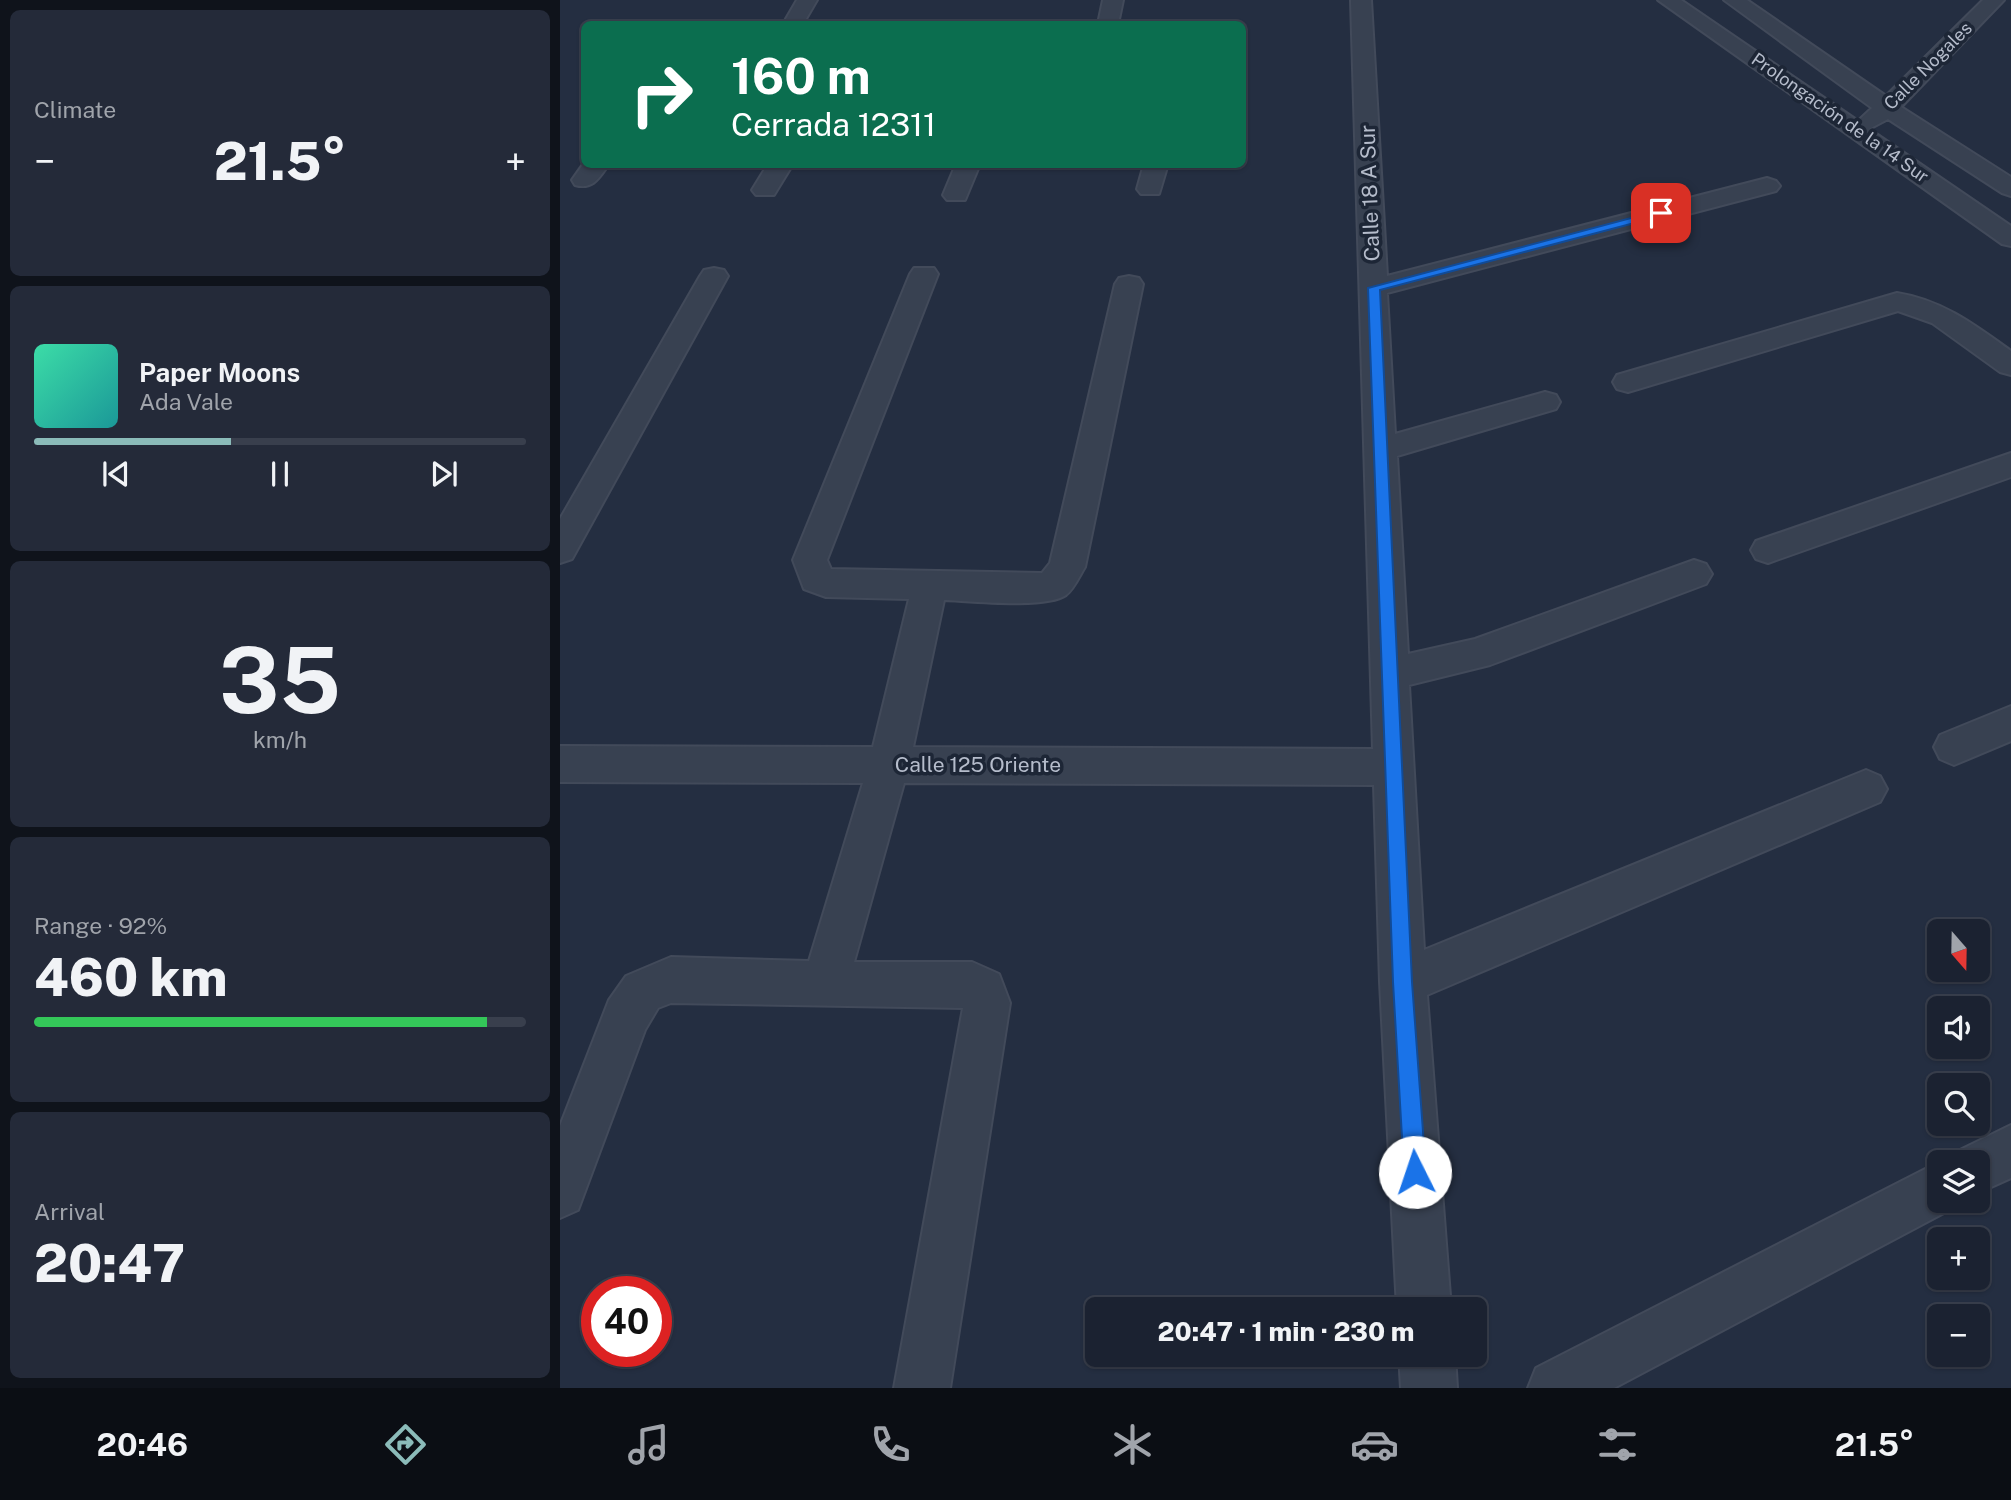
<!DOCTYPE html>
<html lang="en">
<head>
<meta charset="utf-8">
<style>
  body { margin:0; font-family:"Public Sans",sans-serif; background:#242a39; color:#f1f3f6; height:100vh; display:flex; flex-direction:column; font-size:26px; white-space:nowrap }
  * { box-sizing:border-box; margin:0 }
  p { font-size:23px; color:#a0a4ab }
  .icon { flex:none; width:38px; height:38px; fill:none; stroke:currentColor; stroke-width:2; stroke-linecap:round; stroke-linejoin:round }
  .map { position:relative; flex:1; overflow:hidden }
  .drawer { display:flex; flex-direction:column; gap:10px; padding:10px; background:#0f131b; width:560px }
  .drawer>* { flex:none }
  .hud { position:absolute; left:21px; top:21px; width:665px; height:147px; border-radius:10px; box-shadow:0 2px 5px #0004,0 0 0 2px #393f4d; background:#0b6e4f; color:#fff; overflow:hidden }
  .needle { width:46px; rotate:160deg }
  .fabs { position:absolute; left:1367px; top:919px; display:grid; gap:14px }
  .fabs a { display:grid; place-items:center; width:63px; height:63px; border-radius:10px; background:#1b2231; box-shadow:0 2px 5px #0004,0 0 0 2px #393f4d; font-size:35px }
  .speed { position:absolute; left:21px; top:1276px; display:flex; gap:14px; font-size:35px; font-weight:700; text-align:center }
  .speed>* { display:grid; place-content:center; width:91px; height:91px; border-radius:50%; background:#1b2231; box-shadow:0 2px 5px #0004,0 0 0 2px #393f4d; line-height:1 }
  .speed .limit { border:10px solid #d22; background:#fff; color:#111 }
  .pin { position:absolute; display:grid; place-items:center; width:60px; height:60px; color:#fff; margin:-30px; border-radius:14px; box-shadow:0 4px 10px #0006 }
  .me { position:absolute; width:77px; margin:-38px; rotate:356deg; stroke-linejoin:round; filter:drop-shadow(0 0 5px #0008) }
  .turn { display:flex; align-items:center; gap:24px; height:147px; padding:0 35px; font-size:32px }
  .turn .icon { width:91px; height:91px; stroke-width:2.5 }
  .turn b { display:block; font-size:49px; line-height:60px }
  .big { font-size:52px; font-weight:800; line-height:1.1 }
  .drawer .widget { flex:1; display:flex; flex-direction:column; justify-content:center; gap:10px; min-width:0; padding:0 24px; border-radius:10px; background:#242a39 }
  .drawer .dial { align-items:center; gap:0 }
  .dial b { font-size:91px; line-height:1 }
  .song { display:flex; align-items:center; gap:21px }
  .cover { width:84px; height:84px; border-radius:10px; background:linear-gradient(135deg,hsl(160 70% 55%),hsl(180 70% 35%)) }
  .played { height:7px; border-radius:4px; background:linear-gradient(90deg,#8bbbb9 40%,#393f4d 40%) }
  .keys { display:flex; justify-content:space-around; direction:ltr }
  .heat { display:flex; justify-content:space-between; align-items:center; font-size:38px; direction:ltr }
  .charge { height:10px; border-radius:5px; background:linear-gradient(90deg,#34c759 92%,#393f4d 0) }
  .trip { position:absolute; left:525px; top:1297px; width:402px; height:70px; border-radius:10px; background:#1b2231; box-shadow:0 2px 5px #0004,0 0 0 2px #393f4d; font-weight:800; line-height:70px; text-align:center }
  .tab-bar { display:flex; height:112px; justify-content:space-around; align-items:center; background:#0b0e14; color:#a0a4ab }
  .tab-bar .icon { width:49px; height:49px }
  .tab-bar .on { color:#8bbbb9 }
  .tab-bar b { font-size:32px; color:#f1f3f6 }
  main { display:flex; flex:1; min-height:0 }
  .map>svg:first-child { display:block }
  .lines { fill:none; stroke-linecap:round; stroke-linejoin:round }
  .minor-casing { stroke:#424a5a; stroke-width:4 }
  .minor { fill:#384151; fill-rule:evenodd }
  .route { fill:#1a73e8; stroke:#114b97; stroke-width:2 }
  .labels { text-anchor:middle; stroke-width:7; stroke-linejoin:round; paint-order:stroke }
  .far-street-label { font-size:18px; fill:#b5bccb; stroke:#1d2636 }
  .street-label { font-size:21px; fill:#b5bccb; stroke:#1d2636 }
</style>
</head>
<body>
<main>
<section class="drawer">
<div class="widget"><p>Climate</p>
<div class="heat"><a>−</a><b class="big">21.5°</b><a>+</a></div>
</div>
<div class="widget">
<div class="song"><i class="cover"></i><div><b>Paper Moons</b><p>Ada Vale</p></div></div>
<div class="played"></div>
<div class="keys"><svg class="icon" aria-label="previous" viewBox="0 0 24 24"><path d="M18 5L8 12l10 7zM5 5v14"/></svg><svg class="icon" aria-label="pause" viewBox="0 0 24 24"><path d="M8 5v14M16 5v14"/></svg><svg class="icon" aria-label="next" viewBox="0 0 24 24"><path d="M6 5l10 7-10 7zM19 5v14"/></svg></div>
</div>
<div class="widget dial"><b>35</b><p>km/h</p></div>
<div class="widget"><p>Range · 92%</p><b class="big">460 km</b><div class="charge"></div></div>
<div class="widget"><p>Arrival</p><b class="big">20:47</b></div>
</section>
<div class="map">
<svg width="1451" height="1388" viewBox="0 0 1451 1388">
  <rect width="100%" height="100%" fill="#242e41"/>
  <g class="lines">
    <defs>
      <path id="minor" d="M237,0H257L243,24H223Z
        M543,0H563L558,24H538Z
        M791,0H811L827,276L1207,178L1216,181L1220,186L1216,191L827,293L835,434L985,392L996,395L1000,402L996,409L837,456L848,654L915,639L1134,560L1146,564L1152,574L1146,584L930,665L849,685L864,950L1306,770L1320,776L1327,789L1320,802L867,995L891,1309H837L820,982L814,785L344,783L294,962H412L439,974L450,1003L390,1388H334L403,1008L111,1003L98,1008L85,1030L18,1210L0,1218V1126L49,1000L66,976L111,957L249,961L303,783L0,782V746L313,747L349,599L266,597L244,589L233,560L350,274L354,268H374L378,274L267,560L271,569L482,573L490,563L555,284L559,278L569,276L579,278L583,284L525,567C520,575 514,589 506,595C486,609 410,601 384,600L353,747L813,749Z
        M1098,0H1121L1298,121L1312,108L1164,0H1187L1326,96L1423,0H1444L1341,107L1451,177V196L1442,193L1328,119L1309,129L1451,226V246L1442,244Z
        M24,163V164H49C39,178 33,190 15,185L12,180Z
        M208,164H233L214,195H196L192,190Z
        M396,164H420L405,200H387L383,195Z
        M584,164H608L599,194H581L577,189Z
        M154,268L164,270L168,276L12,559L0,563V519L140,276L144,270Z
        M1337,293C1382,300 1415,325 1451,351V375L1440,372L1372,323L1338,311L1068,392L1057,389L1053,382L1057,375Z
        M1451,453V477L1208,563L1196,559L1191,550L1196,541Z
        M1451,706V741L1394,765L1380,759L1374,747L1380,735Z
        M1451,1125V1178L1418,1193V1162H1395L1400,1150Z
        M1379,1162V1200H1400L1397,1206L1054,1388H968L976,1368Z
        M839,1354H895L897,1388H841Z"/>
    </defs>
    <use href="#minor" class="minor-casing"/>
    <use href="#minor" class="minor"/>
  </g>
  <path class="route" d="M1101,210L1106,213L1105,215L820,290L852,982L866,1172L863,1180L855,1183L848,1180L844,1172L833,982L808,288Z"/>
  <g class="labels">
    <g class="far-street-label">
      <text transform="translate(1368 66) rotate(-45)" y="6">Calle Nogales</text>
      <text transform="translate(1280 118) rotate(35)" y="6">Prolongación de la 14 Sur</text>
    </g>
    <g class="street-label">
      <text transform="translate(810 193) rotate(-92)" y="7">Calle 18 A Sur</text>
      <text x="418" y="772">Calle 125 Oriente</text>
    </g>
  </g>
</svg>
<div class="fabs">
<a><svg class="needle" viewBox="-14 -14 28 28"><path d="M0-13l5 13h-10z" fill="#e53935"/><path d="M0 13l5-13h-10z" fill="#a0a4ab"/></svg></a>
<a><svg class="icon" aria-label="sound" viewBox="0 0 24 24"><path d="M4 9h4l5-4v14l-5-4H4zM17 9q2 3 0 6"/></svg></a>
<a><svg class="icon" aria-label="search" viewBox="0 0 24 24"><circle cx="10" cy="10" r="6"/><path d="M15 15l6 6"/></svg></a>
<a><svg class="icon" aria-label="layers" viewBox="0 0 24 24"><path d="M12 4l9 5-9 5-9-5zM3 14l9 5 9-5"/></svg></a>
<a>+</a>
<a>−</a>
</div>
<div class="speed"><div class="limit">40</div></div>
<div class="pin" style="left:1101px;top:213px;background:#d93025"><svg class="icon" aria-label="arrive" viewBox="0 0 24 24"><path d="M6 21V4h12l-3 4 3 4H6"/></svg></div>
<svg class="me" style="left:855px;top:1172px" viewBox="-20 -20 40 40"><circle r="19" fill="#fff"/><path d="M0-13L10 11 0 6-10 11z" fill="#1a73e8"/></svg>
<div class="trip">20:47 · 1 min · 230 m</div>
<div class="hud">
<div class="turn"><svg class="icon" aria-label="right" viewBox="0 0 24 24"><path d="M7 20v-9h11M14 6l5 5-5 5"/></svg><div><b>160 m</b>Cerrada 12311</div></div>
</div>
</div>
</main>
<nav class="tab-bar">
<b>20:46</b>
<svg class="icon on" aria-label="directions" viewBox="0 0 24 24"><path d="M12 3l9 9-9 9-9-9zM9 14v-3h6M13 9l2 2-2 2"/></svg>
<svg class="icon" aria-label="music" viewBox="0 0 24 24"><path d="M9 18V5l10-2v13"/><circle cx="6" cy="18" r="3"/><circle cx="16" cy="16" r="3"/></svg>
<svg class="icon" aria-label="phone" viewBox="0 0 24 24"><path d="M5 4h4l2 5-3 2q2 4 5 5l2-3 5 2v4C11 20 4 13 5 4z"/></svg>
<svg class="icon" aria-label="climate" viewBox="0 0 24 24"><path d="M12 3v18M4 7l16 10M4 17L20 7"/></svg>
<svg class="icon" aria-label="car" viewBox="0 0 24 24"><path d="M5 17H2v-5l4-1 3-4h7l3 4 3 1v5h-3M9 17h6M6 11h13"/><circle cx="7" cy="17" r="2"/><circle cx="17" cy="17" r="2"/></svg>
<svg class="icon" aria-label="filters" viewBox="0 0 24 24"><path d="M4 7h16M4 17h16"/><circle cx="9" cy="7" r="2"/><circle cx="15" cy="17" r="2"/></svg>
<b>21.5°</b>
</nav>
</body>
</html>
